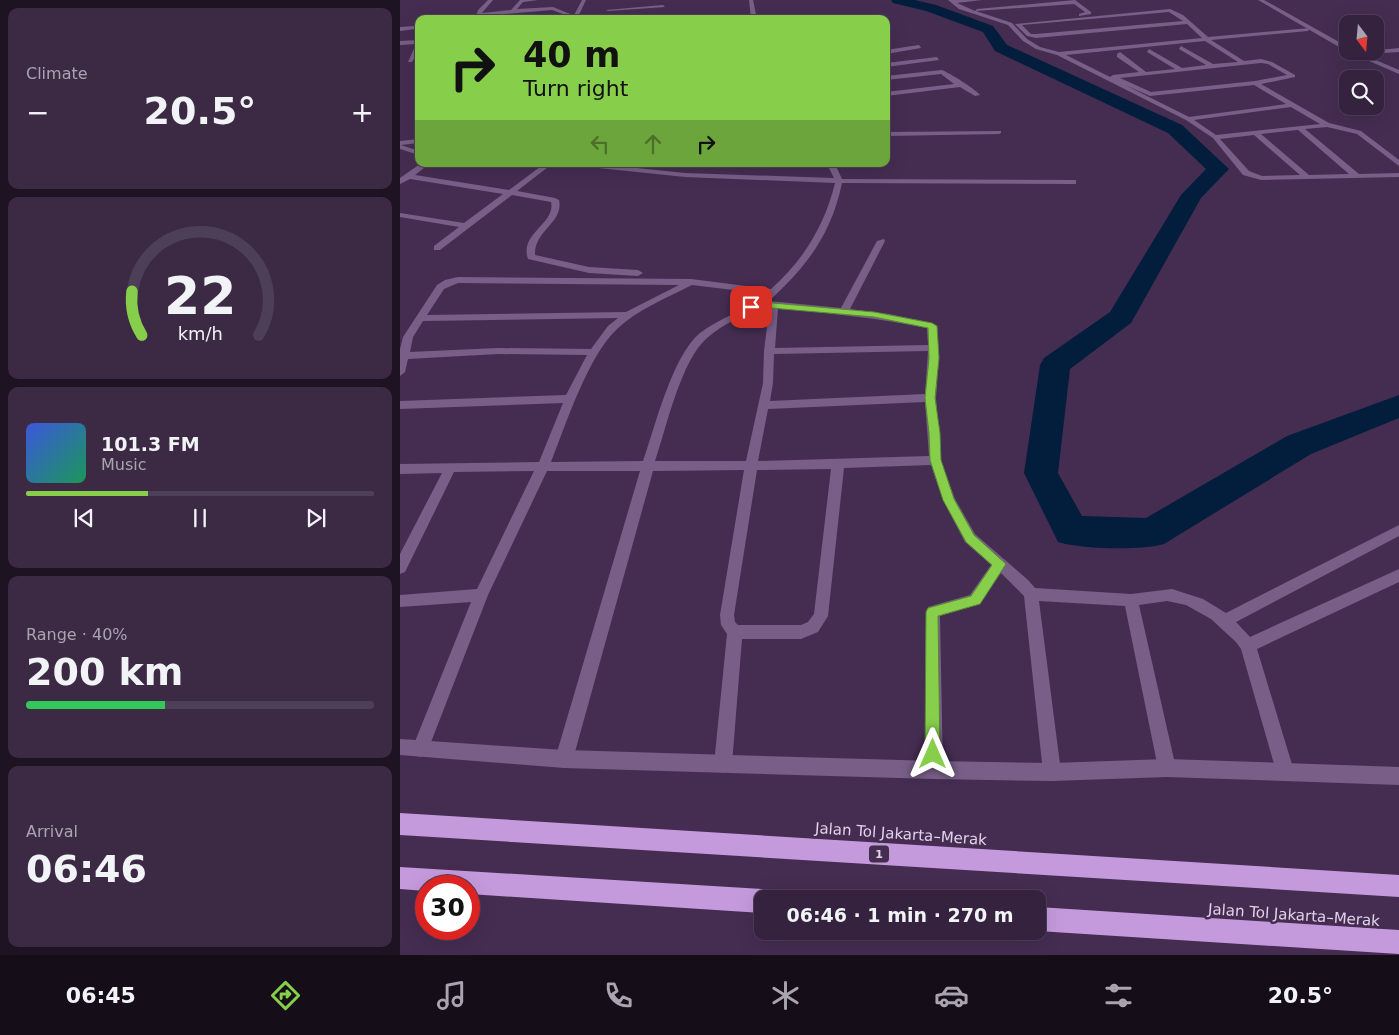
<!DOCTYPE html>
<html lang="en">
<head>
<meta charset="utf-8">
<style>
  body { margin:0; font-family:"DejaVu Sans",sans-serif; background:#3c2a45; color:#f1f3f6; height:100vh; display:flex; flex-direction:column; font-size:19px; white-space:nowrap }
  * { box-sizing:border-box; margin:0 }
  p { font-size:16px; color:#a9a4b0 }
  .icon { flex:none; width:28px; height:28px; fill:none; stroke:currentColor; stroke-width:2; stroke-linecap:round; stroke-linejoin:round }
  .map { position:relative; flex:1; overflow:hidden }
  .panel { display:flex; flex-direction:column; gap:8px; padding:8px; background:#1d1322; width:400px }
  .panel>* { flex:none }
  .banner { position:absolute; left:15px; top:15px; width:475px; height:152px; border-radius:10px; box-shadow:0 5px 20px #0002,0 0 0 1px #4e3f58; background:#87cf4b; color:#111; overflow:hidden }
  .needle { width:32px; rotate:164deg }
  .tools { position:absolute; left:939px; top:15px; display:grid; gap:10px }
  .tools a { display:grid; place-items:center; width:45px; height:45px; border-radius:10px; background:#34223e; box-shadow:0 5px 20px #0002,0 0 0 1px #4e3f58; font-size:25px }
  .speed { position:absolute; left:15px; top:875px; display:flex; gap:10px; font-size:25px; font-weight:700; text-align:center }
  .speed>* { display:grid; place-content:center; width:65px; height:65px; border-radius:50%; background:#34223e; box-shadow:0 5px 20px #0002,0 0 0 1px #4e3f58; line-height:1 }
  .speed .limit { border:8px solid #d22; background:#fff; color:#111 }
  .pin { position:absolute; display:grid; place-items:center; width:42px; height:42px; color:#fff; margin:-21px; border-radius:10px; box-shadow:0 2px 8px #0006 }
  .me { position:absolute; width:55px; margin:-28px; rotate:0deg; stroke-linejoin:round; filter:drop-shadow(0 0 4px #0008) }
  .turn { display:flex; align-items:center; gap:18px; height:105px; padding:0 25px; font-size:22px }
  .turn .icon { width:65px; height:65px; stroke-width:2.5 }
  .turn b { display:block; font-size:35px; line-height:42px }
  .lanes { display:flex; align-items:center; height:48px; padding:0 25px; background:#0003; justify-content:center; gap:25px; direction:ltr }
  .lanes .off { opacity:.35 }
  .big { font-size:38px; font-weight:700; line-height:1.1 }
  .panel .widget { flex:1; display:flex; flex-direction:column; justify-content:center; gap:8px; min-width:0; padding:0 18px; border-radius:10px; background:#3c2a45 }
  .panel .dial { align-items:center; gap:0 }
  .dial svg { height:130px; overflow:visible; fill:none; stroke:#4e3f58; stroke-width:7; stroke-linecap:round; text-anchor:middle }
  .dial text { fill:#f1f3f6; stroke:none }
  .song { display:flex; align-items:center; gap:15px }
  .cover { width:60px; height:60px; border-radius:8px; background:linear-gradient(135deg,hsl(230 70% 55%),hsl(150 70% 35%)) }
  .played { height:5px; border-radius:2px; background:linear-gradient(90deg,#87cf4b 35%,#4e3f58 35%) }
  .keys { display:flex; justify-content:space-around; direction:ltr }
  .heat { display:flex; justify-content:space-between; align-items:center; font-size:28px; direction:ltr }
  .charge { height:8px; border-radius:4px; background:linear-gradient(90deg,#34c759 40%,#4e3f58 0) }
  .trip { position:absolute; left:354px; top:890px; width:292px; height:50px; border-radius:10px; background:#34223e; box-shadow:0 5px 20px #0002,0 0 0 1px #4e3f58; font-weight:700; line-height:50px; text-align:center }
  .dock { display:flex; height:80px; justify-content:space-around; align-items:center; background:#150e19; color:#a9a4b0 }
  .dock .icon { width:35px; height:35px }
  .dock .selected { color:#87cf4b }
  .dock b { font-size:22px; color:#f1f3f6 }
  main { display:flex; flex:1; min-height:0 }
  .map>svg:first-child { display:block }
  .lines { fill:none; stroke-linecap:round; stroke-linejoin:round }
  .river { fill:#021e3c; fill-rule:evenodd }
  .minor { fill:#795f88; fill-rule:evenodd }
  .tertiary { fill:#795f88; fill-rule:evenodd }
  .motorway { fill:#c59add; fill-rule:evenodd }
  .route { fill:#87cf4b; stroke:#588731 }
  .labels { text-anchor:middle; stroke-width:5; stroke-linejoin:round; paint-order:stroke }
  .shield { fill:#452d52; stroke:#b2a0bc; stroke-width:1 }
  .shield-label { font-size:11px; font-weight:bold; fill:#e1d2e9 }
  .near-street-label { font-size:15px; fill:#e1d2e9; stroke:#452d52 }
</style>
</head>
<body>
<main>
<section class="panel">
<div class="widget"><p>Climate</p>
<div class="heat"><a>−</a><b class="big">20.5°</b><a>+</a></div>
</div>
<div class="widget dial"><svg viewBox="0 0 100 80">
<path d="M14 69A42 42 0 1 1 86 69"/>
<path d="M14 69A42 42 0 0 1 8 42" stroke="#87cf4b"/>
<text x="50" y="56" font-size="32" font-weight="700">22</text>
<text x="50" y="72" font-size="11">km/h</text>
</svg></div>
<div class="widget">
<div class="song"><i class="cover"></i><div><b>101.3 FM</b><p>Music</p></div></div>
<div class="played"></div>
<div class="keys"><svg class="icon" aria-label="previous" viewBox="0 0 24 24"><path d="M18 5L8 12l10 7zM5 5v14"/></svg><svg class="icon" aria-label="pause" viewBox="0 0 24 24"><path d="M8 5v14M16 5v14"/></svg><svg class="icon" aria-label="next" viewBox="0 0 24 24"><path d="M6 5l10 7-10 7zM19 5v14"/></svg></div>
</div>
<div class="widget"><p>Range · 40%</p><b class="big">200 km</b><div class="charge"></div></div>
<div class="widget"><p>Arrival</p><b class="big">06:46</b></div>
</section>
<div class="map">
<svg width="999" height="955" viewBox="0 0 999 955">
  <rect width="100%" height="100%" fill="#452d52"/>
  <g class="lines">
    <path class="river" d="M491,0H515L536,5L593,26L607,45L782,125L829,169L801,198L731,323L670,369L658,473L682,516L746,518L887,436L999,395V418L911,454L764,544C741,551 681,549 658,542L624,473L640,365L644,358L710,312L781,195L806,169L768,133L595,51L583,32L526,11L493,3Z"/>
    <path class="minor" d="M88,0H93L82,13L111,10L120,0H138L123,2L117,9L153,7L173,15L168,16L152,10L81,16V19H75L78,10Z
      M182,0H186L177,19H172Z
      M349,0H353L357,19H351Z
      M548,0H582L557,3L575,11L577,9L675,0L691,12V14L679,16V14L685,12L674,4L576,11L612,23L627,39L640,47L659,52L802,38L787,24L636,38L627,36L615,24L770,9L783,15L808,37L910,28L908,31L811,40L844,61L861,59L872,62L895,75V77L861,84L929,123L961,131L999,160V166L957,134L927,127L905,129L959,174L999,173V177L861,180L843,175L813,138L786,120L657,55L636,49L623,41L608,25L559,9ZM769,12L783,21L636,34H631L622,25ZM805,41L838,62L813,64L781,46L779,49L806,65L782,68L749,49L747,52L775,69L746,72L720,52L717,54V57L739,72L713,75L710,77L666,55ZM861,63L868,64L887,75L855,81L751,92L720,78ZM725,85L750,96L854,85L886,104L789,117ZM891,107L920,124L816,135L794,120ZM897,130H898L949,174L909,175L861,134ZM854,135L900,175L862,176L849,171L820,139Z
      M263,5L265,7L208,11L206,10Z
      M260,14L262,17L215,19L217,17Z
      M14,26L16,29L0,31V27Z
      M19,40V50L12,62H8L16,44L0,45V41Z
      M519,45L521,48L486,54V50Z
      M999,48V52L952,55L949,53Z
      M537,57L539,60L486,67V63Z
      M542,70C551,74 574,88 580,95L575,96L560,87L486,96V92L554,84L541,74L486,80V76Z
      M601,131V133L599,134L486,136V132Z
      M19,139V143L1,145L19,151V155L0,149V141Z
      M20,164H29L15,175L109,190L144,164H152L117,191L155,198L159,200C164,223 134,230 135,255L189,267L238,270L243,273L238,276L189,273L128,259C119,233 156,224 151,202L112,195L40,250H34V246L59,227L0,217V213L64,223L103,194L10,179L0,184V178Z
      M175,164H198L285,173L434,178L427,164H435L442,179L676,180V184H673L442,183C431,235 407,266 369,301L441,308L477,241L484,239L485,241L450,309L489,314L532,323L537,326L539,358L536,398L541,460L555,499L575,534L628,580L635,588L731,594L772,589L803,599L826,613L999,525V536L836,622L850,637L999,569V582L857,649L894,771L891,777L885,780L879,777L876,771L841,649L836,642L811,619L786,605L767,601L739,605L776,768L773,774L767,777L761,774L758,768L725,606L639,601L661,772L658,778L652,781L646,778L643,772L624,596L601,573L580,604L540,616L543,770L540,776L534,779L528,776L525,770L526,612L528,607L570,595L591,565L565,542L543,500L531,465L444,468L428,616L418,632L401,639H342L332,764L329,770L323,773L317,770L314,764L327,634L321,625L320,615L344,470L253,471L173,759L170,765L164,768L158,765L155,759L240,471H147L88,595L26,755L20,757L14,755L12,749L71,602L0,607V595L77,589L134,471L54,472L5,572L0,574V554L42,473L0,474V464L139,462L163,403L0,409V401L166,395L187,355L98,354L8,359L5,372L0,376V349L3,337L37,285L45,280L58,277L291,279L371,289C403,261 425,225 435,183L285,177L179,166ZM58,283L279,285L226,312L27,315L44,289ZM292,285L366,294C347,311 320,317 300,333C272,356 255,427 243,461L151,462C166,424 188,356 217,329C238,309 267,298 292,285ZM363,306L367,307L369,311L364,351L363,383L346,461H255C266,429 281,360 307,338C323,324 344,315 363,306ZM378,308C428,313 477,318 527,328L528,345L375,348ZM218,318L208,326L191,349L98,348L10,352L13,337L23,321ZM528,351L525,394L370,401L373,383L374,354ZM525,402L529,456L358,461L368,409ZM431,469L414,614L408,622L401,625H338L335,622L334,615L357,470Z"/>
    <path class="tertiary" d="M858,0H864L948,47V51H955L999,70V74L946,51Z
      M0,739L164,750L534,761L652,763L767,759L999,767V785L767,777L652,781L534,779L164,768L0,755Z"/>
    <path class="motorway" d="M0,813L999,875V897L0,835Z
      M0,867L362,889L370,893L373,899H362V913L69,894V886H26V891L0,889Z
      M638,907L999,930V954L638,931Z"/>
  </g>
  <path class="route" d="M362,299L373,303L474,312L532,323L537,326L539,358L535,398L540,433L541,460L554,499L574,535L606,564L580,604L538,616L540,754L538,759L533,761L527,759L525,754L526,612L528,608L571,596L592,565L566,542L543,500L530,460L529,433L525,398L529,358L528,328L474,317L371,308L363,305L351,310L346,307Z"/>
  <g class="labels">
    <rect class="shield" x="469" y="845.5" width="20" height="17" rx="4"/>
    <g class="shield-label">
      <text x="479" y="858">1</text>
    </g>
    <g class="near-street-label">
      <text transform="translate(501 834) rotate(4)" y="5">Jalan Tol Jakarta–Merak</text>
      <text transform="translate(894 915) rotate(4)" y="5">Jalan Tol Jakarta–Merak</text>
    </g>
  </g>
</svg>
<div class="tools">
<a><svg class="needle" viewBox="-14 -14 28 28"><path d="M0-13l5 13h-10z" fill="#e53935"/><path d="M0 13l5-13h-10z" fill="#a9a4b0"/></svg></a>
<a><svg class="icon" aria-label="search" viewBox="0 0 24 24"><circle cx="10" cy="10" r="6"/><path d="M15 15l6 6"/></svg></a>
</div>
<div class="speed"><div class="limit">30</div></div>
<div class="pin" style="left:351px;top:307px;background:#d93025"><svg class="icon" aria-label="arrive" viewBox="0 0 24 24"><path d="M6 21V4h12l-3 4 3 4H6"/></svg></div>
<svg class="me" style="left:533px;top:754px" viewBox="-20 -20 40 40"><path d="M0-17L14 15 0 8-14 15z" fill="#87cf4b" stroke="#fff" stroke-width="4"/></svg>
<div class="trip">06:46 · 1 min · 270 m</div>
<div class="banner">
<div class="turn"><svg class="icon" aria-label="right" viewBox="0 0 24 24"><path d="M7 20v-9h11M14 6l5 5-5 5"/></svg><div><b>40 m</b>Turn right</div></div>
<div class="lanes"><svg class="icon off" aria-label="left" viewBox="0 0 24 24"><path d="M17 20v-9H6M10 6l-5 5 5 5"/></svg><svg class="icon off" aria-label="ahead" viewBox="0 0 24 24"><path d="M12 20V5M6 11l6-6 6 6"/></svg><svg class="icon" aria-label="right" viewBox="0 0 24 24"><path d="M7 20v-9h11M14 6l5 5-5 5"/></svg></div>
</div>
</div>
</main>
<nav class="dock">
<b>06:45</b>
<svg class="icon selected" aria-label="directions" viewBox="0 0 24 24"><path d="M12 3l9 9-9 9-9-9zM9 14v-3h6M13 9l2 2-2 2"/></svg>
<svg class="icon" aria-label="music" viewBox="0 0 24 24"><path d="M9 18V5l10-2v13"/><circle cx="6" cy="18" r="3"/><circle cx="16" cy="16" r="3"/></svg>
<svg class="icon" aria-label="phone" viewBox="0 0 24 24"><path d="M5 4h4l2 5-3 2q2 4 5 5l2-3 5 2v4C11 20 4 13 5 4z"/></svg>
<svg class="icon" aria-label="climate" viewBox="0 0 24 24"><path d="M12 3v18M4 7l16 10M4 17L20 7"/></svg>
<svg class="icon" aria-label="car" viewBox="0 0 24 24"><path d="M5 17H2v-5l4-1 3-4h7l3 4 3 1v5h-3M9 17h6M6 11h13"/><circle cx="7" cy="17" r="2"/><circle cx="17" cy="17" r="2"/></svg>
<svg class="icon" aria-label="filters" viewBox="0 0 24 24"><path d="M4 7h16M4 17h16"/><circle cx="9" cy="7" r="2"/><circle cx="15" cy="17" r="2"/></svg>
<b>20.5°</b>
</nav>
</body>
</html>
